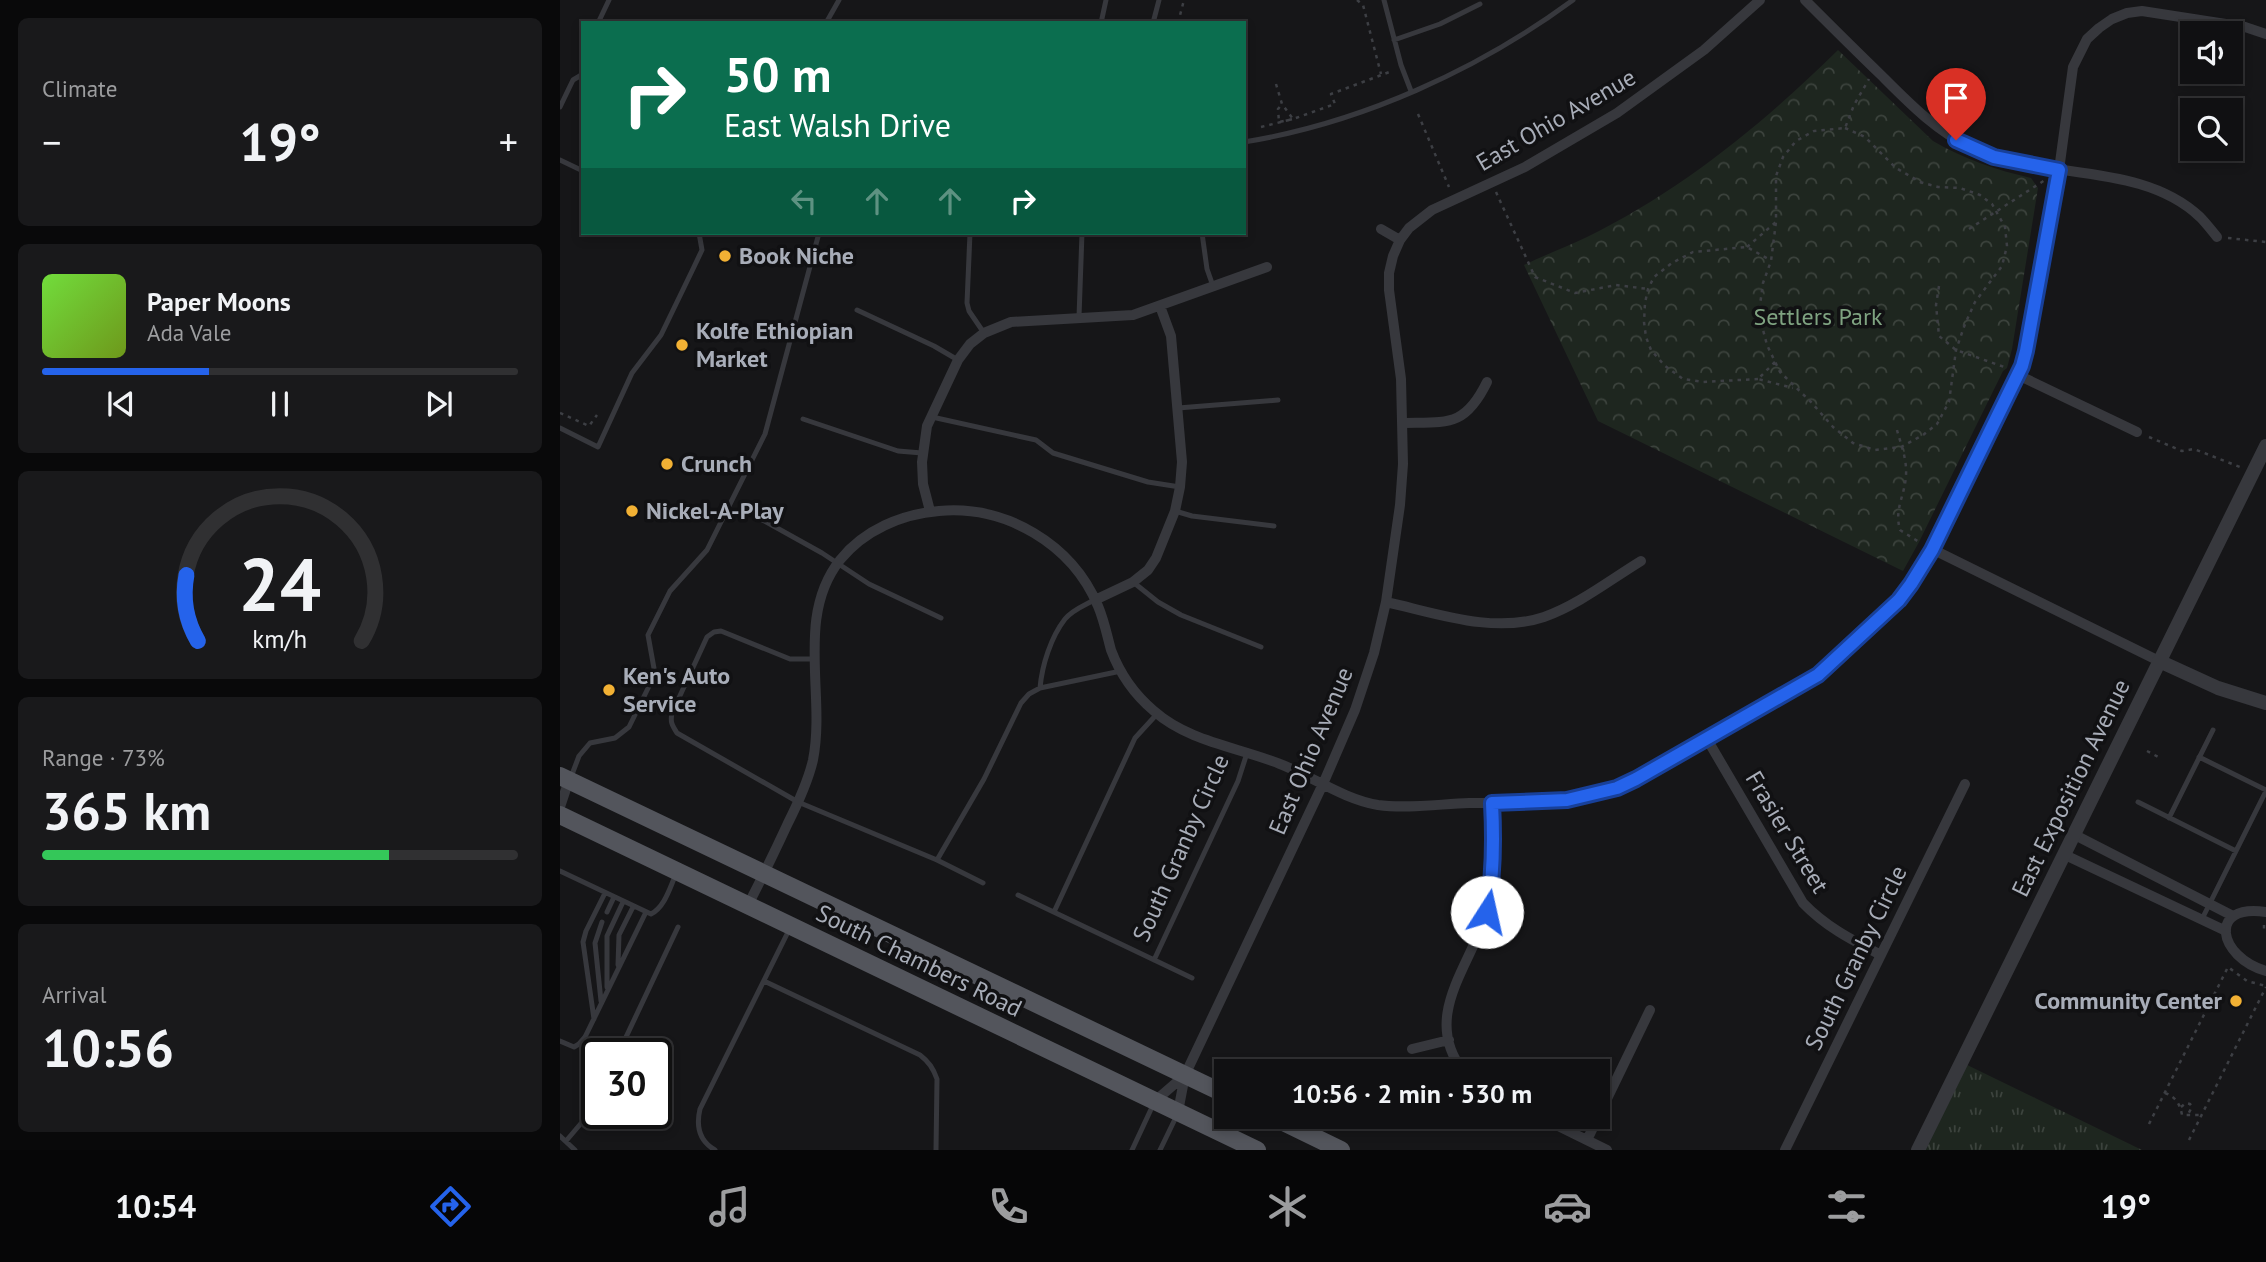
<!DOCTYPE html>
<html lang="en">
<head>
<meta charset="utf-8">
<style>
  body { margin:0; font-family:"PT Sans",sans-serif; background:#19191b; color:#f1f3f6; height:100vh; display:flex; flex-direction:column; font-size:26px; white-space:nowrap }
  * { box-sizing:border-box; margin:0 }
  p { font-size:23px; color:#9c9d9f }
  .icon { flex:none; width:38px; height:38px; fill:none; stroke:currentColor; stroke-width:2; stroke-linecap:round; stroke-linejoin:round }
  .map { position:relative; flex:1; overflow:hidden }
  .sheet { display:flex; flex-direction:column; gap:18px; padding:18px; background:#09090a; width:560px }
  .sheet>* { flex:none }
  .hud { position:absolute; left:21px; top:21px; width:665px; height:214px; border-radius:0px; box-shadow:0 4px 10px #0003,0 0 0 2px #303032; background:#0b6e4f; color:#fff; overflow:hidden }
  .buttons { position:absolute; left:1620px; top:21px; display:grid; gap:14px }
  .buttons a { display:grid; place-items:center; width:63px; height:63px; border-radius:0px; background:#101012; box-shadow:0 4px 10px #0003,0 0 0 2px #303032; font-size:35px }
  .speed { position:absolute; left:21px; top:1038px; display:flex; gap:14px; font-size:35px; font-weight:700; text-align:center }
  .speed>* { display:grid; place-content:center; width:91px; height:91px; border-radius:50%; background:#101012; box-shadow:0 4px 10px #0003,0 0 0 2px #303032; line-height:1 }
  .speed .limit { border:4px solid #111; border-radius:10px; background:#fff; color:#111 }
  .pin { position:absolute; display:grid; place-items:center; width:60px; height:60px; color:#fff; margin:-72px -30px; border-radius:50% 50% 50% 0; rotate:-45deg; box-shadow:0 0 7px #0007 }
  .pin .icon { rotate:45deg }
  .me { position:absolute; width:77px; margin:-38px; rotate:10deg; stroke-linejoin:round; filter:drop-shadow(0 0 5px #0008) }
  .turn { display:flex; align-items:center; gap:24px; height:147px; padding:0 28px; font-size:32px }
  .turn .icon { width:91px; height:91px; stroke-width:2.5 }
  .turn b { display:block; font-size:49px; line-height:60px }
  .lanes { display:flex; align-items:center; height:66px; padding:0 28px; background:#0003; justify-content:center; gap:35px; direction:ltr }
  .lanes .off { opacity:.35 }
  .big { font-size:52px; font-weight:600; line-height:1.1 }
  .sheet .card { flex:1; display:flex; flex-direction:column; justify-content:center; gap:10px; min-width:0; padding:0 24px; border-radius:10px; background:#19191b }
  .sheet .dial { align-items:center; gap:0 }
  .dial svg { height:182px; overflow:visible; fill:none; stroke:#303032; stroke-width:7; stroke-linecap:round; text-anchor:middle }
  .dial text { fill:#f1f3f6; stroke:none }
  .song { display:flex; align-items:center; gap:21px }
  .cover { width:84px; height:84px; border-radius:10px; background:linear-gradient(135deg,hsl(100 70% 55%),hsl(80 70% 35%)) }
  .played { height:7px; border-radius:4px; background:linear-gradient(90deg,#2563eb 35%,#303032 35%) }
  .keys { display:flex; justify-content:space-around; direction:ltr }
  .heat { display:flex; justify-content:space-between; align-items:center; font-size:38px; direction:ltr }
  .charge { height:10px; border-radius:5px; background:linear-gradient(90deg,#34c759 73%,#303032 0) }
  .trip { position:absolute; left:654px; top:1059px; width:396px; height:70px; border-radius:0px; background:#101012; box-shadow:0 4px 10px #0003,0 0 0 2px #303032; font-weight:600; line-height:70px; text-align:center }
  .dock { display:flex; height:112px; justify-content:space-around; align-items:center; background:#060607; color:#9c9d9f }
  .dock .icon { width:49px; height:49px }
  .dock .on { color:#2563eb }
  .dock b { font-size:32px; color:#f1f3f6 }
  main { display:flex; flex:1; min-height:0 }
  .map>svg:first-child { display:block }
  .grass { fill:url(#grass-tufts) }
  .forest { fill:url(#forest-crowns) }
  .lines { fill:none; stroke-linecap:round; stroke-linejoin:round }
  .path { stroke:#3d3f44; stroke-width:2.5; stroke-dasharray:3.5 5; stroke-linecap:butt }
  .service { stroke:#37383d; stroke-width:5 }
  .minor { stroke:#37383d; stroke-width:10 }
  .tertiary { stroke:#37383d; stroke-width:14 }
  .primary { stroke:#53555c; stroke-width:18 }
  .route-casing { stroke:#184099; stroke-width:18 }
  .route { stroke:#2563eb; stroke-width:12 }
  .poi-dot { fill:#f2b134; stroke:#111113; stroke-width:2.5 }
  .labels { text-anchor:middle; stroke-width:7; stroke-linejoin:round; paint-order:stroke }
  .street-label { font-size:24px; fill:#a8adb8; stroke:#111113 }
  .poi-label { font-size:24px; font-weight:bold; fill:#a8adb8; stroke:#111113; text-anchor:start }
  .park-label { font-size:24px; fill:#7fa381; stroke:#111113 }
</style>
</head>
<body>
<main>
<section class="sheet">
<div class="card"><p>Climate</p>
<div class="heat"><a>−</a><b class="big">19°</b><a>+</a></div>
</div>
<div class="card">
<div class="song"><i class="cover"></i><div><b>Paper Moons</b><p>Ada Vale</p></div></div>
<div class="played"></div>
<div class="keys"><svg class="icon" aria-label="previous" viewBox="0 0 24 24"><path d="M18 5L8 12l10 7zM5 5v14"/></svg><svg class="icon" aria-label="pause" viewBox="0 0 24 24"><path d="M8 5v14M16 5v14"/></svg><svg class="icon" aria-label="next" viewBox="0 0 24 24"><path d="M6 5l10 7-10 7zM19 5v14"/></svg></div>
</div>
<div class="card dial"><svg viewBox="0 0 100 80">
<path d="M14 69A42 42 0 1 1 86 69"/>
<path d="M14 69A42 42 0 0 1 9 40" stroke="#2563eb"/>
<text x="50" y="56" font-size="32" font-weight="700">24</text>
<text x="50" y="72" font-size="11">km/h</text>
</svg></div>
<div class="card"><p>Range · 73%</p><b class="big">365 km</b><div class="charge"></div></div>
<div class="card"><p>Arrival</p><b class="big">10:56</b></div>
</section>
<div class="map">
<svg width="1706" height="1150" viewBox="0 0 1706 1150">
  <defs>
    <pattern id="grass-tufts" width="24" height="20" patternUnits="userSpaceOnUse" patternTransform="scale(1.75)"><rect width="24" height="20" fill="#1e261f"/><path d="M3 7l-1-3M5 7V3M7 7l1-3M15 17l-1-3M17 17v-4M19 17l1-3" fill="none" stroke="#3c433d"/></pattern>
    <pattern id="forest-crowns" width="20" height="18" patternUnits="userSpaceOnUse" patternTransform="scale(1.75)"><rect width="20" height="18" fill="#1e261f"/><path d="M2 6a3 3 0 1 1 6 0M12 15a3 3 0 1 1 6 0" fill="none" stroke="#3c433d"/></pattern>
  </defs>
  <rect width="100%" height="100%" fill="#161618"/>
  <path class="grass" d="M1401,1062L1582,1150H1358Z"/>
  <path class="forest" d="M1278,50L1373,141C1404,159 1436,170 1471,178L1478,188L1452,349L1447,368L1443,371L1359,542L1343,571L1038,421L964,265C985,255 1006,247 1027,237C1121,191 1204,123 1278,50Z"/>
  <g class="lines">
    <path class="path" d="M797,0L803,5L821,74
      M618,23L624,0
      M716,84L722,104L733,119L775,104L771,94L832,71
      M858,114L889,187
      M701,127L733,119L719,122L718,109L722,104
      M1285,128L1305,137L1336,168L1360,182L1378,187L1400,188L1420,195L1432,204L1445,227L1447,246L1442,266L1415,302L1405,324L1396,350L1389,402L1377,424L1363,435L1341,447L1315,450L1293,443L1273,427L1251,402L1220,372L1207,345L1202,326L1200,305L1203,283L1211,261L1216,222V176L1223,157L1236,141L1254,131L1285,128L1294,105L1309,79
      M936,192L975,277L1015,293L1056,285L1088,289
      M1409,229L1485,180
      M1668,238L1706,242
      M1187,247L1216,222
      M1379,286L1376,305L1379,336L1396,350L1447,368
      M1215,362L1198,379L1233,388
      M1198,379L1143,382L1123,379L1105,366L1091,350L1086,337L1084,322L1085,303L1088,289L1094,277L1112,263L1133,252L1187,247L1210,260
      M0,413L29,426L37,415
      M1337,430C1341,445 1347,459 1346,475C1345,496 1334,508 1340,530L1359,542
      M1589,437L1622,451L1634,449L1680,467
      M1587,751L1602,759
      M1704,925V933
      M1605,1093C1616,1097 1620,1104 1622,1115H1641
      M1621,1107L1626,1103L1630,1104L1632,1107L1627,1116
      M1589,1124L1668,967L1687,981L1706,986
      M1629,1140L1706,987"/>
    <path class="service" d="M824,0L841,65L851,91
      M38,23L49,0
      M266,23L279,0
      M541,23L546,0
      M593,23L599,0
      M834,40L880,24L920,4
      M0,107L13,80L23,74
      M684,142C801,123 918,70 1013,0
      M0,160L23,171
      M410,233L407,303L409,311L424,333
      M642,233L647,269L653,286
      M297,310L374,346L398,360
      M519,317L522,233
      M618,408L718,400
      M372,417L476,440L493,453L588,482L620,487
      M243,419L338,451L362,453
      M0,428L38,447L72,373L101,335L132,271L142,250L139,233
      M615,511L632,516L714,526
      M199,518L262,553L309,584L381,618
      M573,582L598,602L621,615L701,647
      M253,659H230L161,631L154,632L147,637L112,713C110,722 112,725 117,733L238,802L377,860L423,883
      M480,688C482,665 491,637 505,619C512,610 525,605 534,600
      M1639,757L1706,790
      M11,777L19,756L30,743L55,738L69,727L95,674L88,635L110,591L147,550L205,434L259,233
      M1578,802L1676,851
      M1609,818L1653,730
      M377,860L424,779L461,703L469,694L480,688L561,671
      M0,871L91,914C105,907 110,887 116,874
      M458,895L632,978
      M47,912L54,897
      M494,912L575,738L597,714
      M1642,919L1706,791
      M594,960L678,781L687,753
      M58,965L59,935L73,907
      M204,981L360,1055C369,1062 373,1068 377,1079L376,1150
      M47,987V936L63,902
      M41,1001L35,943L42,922
      M34,1019L23,942L26,931L45,893
      M0,1041L14,1047L19,1044L25,1037L86,912
      M58,1054L118,927
      M0,1136L15,1150
      M6,1141L23,1121L37,1098
      M155,1150C139,1141 136,1126 140,1109L229,930
      M572,1150L593,1105
      M600,1150L617,1115"/>
    <path class="minor" d="M1245,0C1270,25 1295,50 1321,75C1349,103 1376,131 1412,148C1483,181 1581,161 1640,217C1646,223 1652,231 1657,237
      M821,229L840,240
      M1458,375L1577,432
      M843,423C888,422 905,427 927,382
      M370,511L363,484L362,462L367,426L398,360L410,344L424,333L451,322L573,315L707,267
      M1372,549L1599,661
      M535,600L573,582L588,570L596,558L615,511L620,487L622,462L611,336L600,306
      M826,602C876,613 933,634 984,617C1018,605 1050,580 1081,561
      M1147,739L1243,903C1266,927 1292,940 1321,955
      M0,807L9,780
      M1513,834L1673,916
      M1503,854L1666,931
      M188,905C202,878 215,851 228,823C238,803 248,782 253,760C266,694 235,617 280,560C304,530 342,514 379,511C446,505 512,544 538,606C544,620 547,635 551,650C560,674 575,695 594,711C629,742 678,747 720,764C752,776 783,799 818,805C847,809 880,804 909,803C952,802 997,804 1038,794C1070,786 1098,767 1127,751C1171,726 1214,700 1258,675L1339,600L1351,584L1372,549L1462,367L1466,351L1499,170L1513,67L1527,39L1539,28L1552,19L1567,13L1582,11L1685,27L1706,34
      M1706,912C1647,903 1658,957 1706,971
      M852,1049L889,1040
      M903,1071C860,1015 913,964 927,910C936,874 934,839 932,803
      M595,1101L625,1075
      M618,1112L625,1075L763,784L795,710L814,653L826,602L840,505L843,464L841,379L829,290V273L833,256L840,240L849,228L872,210L965,167L1057,113L1144,50L1200,0
      M978,1116L1047,1150
      M1027,1140L1090,1010
      M1225,1150L1405,784"/>
    <path class="tertiary" d="M1599,661L1658,688L1706,703
      M1358,1150L1706,446"/>
    <path class="primary" d="M0,776L667,1095
      M0,815L697,1150
      M711,1116L781,1150"/>
  </g>
  <g class="lines">
    <defs>
      <path id="route" d="M927,912C934,875 934,840 932,803L1007,800L1057,788L1076,779L1258,675L1339,600L1351,584L1372,550L1462,366L1466,351L1499,170L1434,157L1396,140"/>
    </defs>
    <use href="#route" class="route-casing"/>
    <use href="#route" class="route"/>
  </g>
  <g class="poi-dot">
    <circle cx="165" cy="256" r="7"/>
    <circle cx="122" cy="345" r="7"/>
    <circle cx="107" cy="464" r="7"/>
    <circle cx="72" cy="511" r="7"/>
    <circle cx="49" cy="690" r="7"/>
    <circle cx="1676" cy="1001" r="7"/>
  </g>
  <g class="labels">
    <g class="street-label">
      <text transform="translate(996 120) rotate(-30)" y="8">East Ohio Avenue</text>
      <text transform="translate(751 751) rotate(-67)" y="8">East Ohio Avenue</text>
      <text transform="translate(1511 788) rotate(-64)" y="8">East Exposition Avenue</text>
      <text transform="translate(1227 832) rotate(59)" y="8">Frasier Street</text>
      <text transform="translate(621 848) rotate(-66)" y="8">South Granby Circle</text>
      <text transform="translate(1296 958) rotate(-64)" y="8">South Granby Circle</text>
      <text transform="translate(359 961) rotate(26)" y="8">South Chambers Road</text>
    </g>
    <g class="poi-label">
      <text x="179" y="264">Book Niche</text>
      <text x="136" y="339">Kolfe Ethiopian<tspan x="136" dy="28">Market</tspan></text>
      <text x="121" y="472">Crunch</text>
      <text x="86" y="519">Nickel-A-Play</text>
      <text x="63" y="684">Ken's Auto<tspan x="63" dy="28">Service</tspan></text>
      <text x="1662" y="1009" text-anchor="end">Community Center</text>
    </g>
    <g class="park-label">
      <text x="1258" y="325">Settlers Park</text>
    </g>
  </g>
</svg>
<div class="buttons">
<a><svg class="icon" aria-label="sound" viewBox="0 0 24 24"><path d="M4 9h4l5-4v14l-5-4H4zM17 9q2 3 0 6"/></svg></a>
<a><svg class="icon" aria-label="search" viewBox="0 0 24 24"><circle cx="10" cy="10" r="6"/><path d="M15 15l6 6"/></svg></a>
</div>
<div class="speed"><div class="limit">30</div></div>
<div class="pin" style="left:1396px;top:140px;background:#d93025"><svg class="icon" aria-label="arrive" viewBox="0 0 24 24"><path d="M6 21V4h12l-3 4 3 4H6"/></svg></div>
<svg class="me" style="left:927px;top:912px" viewBox="-20 -20 40 40"><circle r="19" fill="#fff"/><path d="M0-13L10 11 0 6-10 11z" fill="#2563eb"/></svg>
<div class="trip">10:56 · 2 min · 530 m</div>
<div class="hud">
<div class="turn"><svg class="icon" aria-label="right" viewBox="0 0 24 24"><path d="M7 20v-9h11M14 6l5 5-5 5"/></svg><div><b>50 m</b>East Walsh Drive</div></div>
<div class="lanes"><svg class="icon off" aria-label="left" viewBox="0 0 24 24"><path d="M17 20v-9H6M10 6l-5 5 5 5"/></svg><svg class="icon off" aria-label="ahead" viewBox="0 0 24 24"><path d="M12 20V5M6 11l6-6 6 6"/></svg><svg class="icon off" aria-label="ahead" viewBox="0 0 24 24"><path d="M12 20V5M6 11l6-6 6 6"/></svg><svg class="icon" aria-label="right" viewBox="0 0 24 24"><path d="M7 20v-9h11M14 6l5 5-5 5"/></svg></div>
</div>
</div>
</main>
<nav class="dock">
<b>10:54</b>
<svg class="icon on" aria-label="directions" viewBox="0 0 24 24"><path d="M12 3l9 9-9 9-9-9zM9 14v-3h6M13 9l2 2-2 2"/></svg>
<svg class="icon" aria-label="music" viewBox="0 0 24 24"><path d="M9 18V5l10-2v13"/><circle cx="6" cy="18" r="3"/><circle cx="16" cy="16" r="3"/></svg>
<svg class="icon" aria-label="phone" viewBox="0 0 24 24"><path d="M5 4h4l2 5-3 2q2 4 5 5l2-3 5 2v4C11 20 4 13 5 4z"/></svg>
<svg class="icon" aria-label="climate" viewBox="0 0 24 24"><path d="M12 3v18M4 7l16 10M4 17L20 7"/></svg>
<svg class="icon" aria-label="car" viewBox="0 0 24 24"><path d="M5 17H2v-5l4-1 3-4h7l3 4 3 1v5h-3M9 17h6M6 11h13"/><circle cx="7" cy="17" r="2"/><circle cx="17" cy="17" r="2"/></svg>
<svg class="icon" aria-label="filters" viewBox="0 0 24 24"><path d="M4 7h16M4 17h16"/><circle cx="9" cy="7" r="2"/><circle cx="15" cy="17" r="2"/></svg>
<b>19°</b>
</nav>
</body>
</html>
